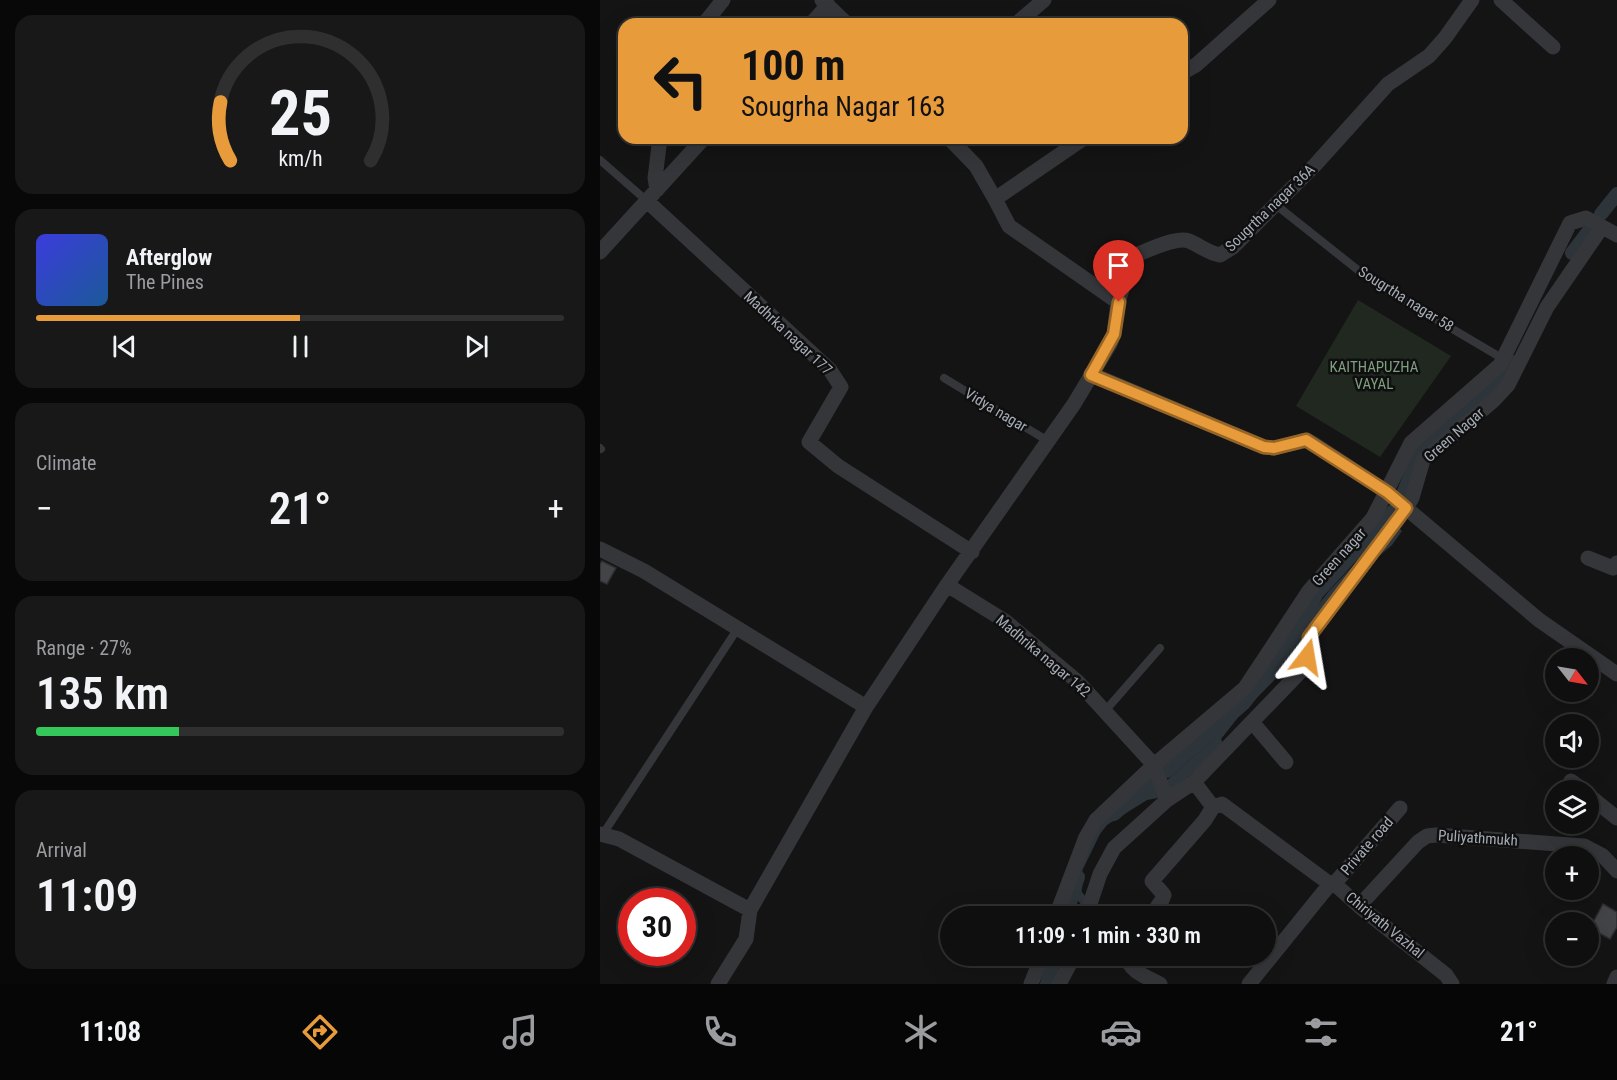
<!DOCTYPE html>
<html lang="en">
<head>
<meta charset="utf-8">
<style>
  body { margin:0; font-family:"Roboto Condensed",sans-serif; background:#181819; color:#f1f3f6; height:100vh; display:flex; flex-direction:column; font-size:22px; white-space:nowrap }
  * { box-sizing:border-box; margin:0 }
  p { font-size:20px; color:#9b9c9f }
  .icon { flex:none; width:33px; height:33px; fill:none; stroke:currentColor; stroke-width:2; stroke-linecap:round; stroke-linejoin:round }
  .map { position:relative; flex:1; overflow:hidden }
  .side { display:flex; flex-direction:column; gap:15px; padding:15px; background:#080809; width:600px }
  .side>* { flex:none }
  .hud { position:absolute; left:18px; top:18px; width:570px; height:126px; border-radius:18px; box-shadow:0 6px 24px #0002,0 0 0 2px #2f2f30; background:#e79b3a; color:#111; overflow:hidden }
  .needle { width:39px; rotate:121deg }
  .buttons { position:absolute; left:945px; top:648px; display:grid; gap:12px }
  .buttons a { display:grid; place-items:center; width:54px; height:54px; border-radius:50%; background:#0f0f10; box-shadow:0 6px 24px #0002,0 0 0 2px #2f2f30; font-size:30px }
  .speed { position:absolute; left:18px; top:888px; display:flex; gap:12px; font-size:30px; font-weight:700; text-align:center }
  .speed>* { display:grid; place-content:center; width:78px; height:78px; border-radius:50%; background:#0f0f10; box-shadow:0 6px 24px #0002,0 0 0 2px #2f2f30; line-height:1 }
  .speed .limit { border:9px solid #d22; background:#fff; color:#111 }
  .pin { position:absolute; display:grid; place-items:center; width:51px; height:51px; color:#fff; margin:-62px -26px; border-radius:50% 50% 50% 0; rotate:-45deg; box-shadow:0 0 6px #0007 }
  .pin .icon { rotate:45deg }
  .me { position:absolute; width:66px; margin:-33px; rotate:14deg; stroke-linejoin:round; filter:drop-shadow(0 0 4px #0008) }
  .turn { display:flex; align-items:center; gap:21px; height:126px; padding:0 24px; font-size:27px }
  .turn .icon { width:78px; height:78px; stroke-width:2.5 }
  .turn b { display:block; font-size:42px; line-height:51px }
  .big { font-size:45px; font-weight:600; line-height:1.1 }
  .side .tile { flex:1; display:flex; flex-direction:column; justify-content:center; gap:9px; min-width:0; padding:0 21px; border-radius:18px; background:#181819 }
  .side .dial { align-items:center; gap:0 }
  .dial svg { height:156px; overflow:visible; fill:none; stroke:#2f2f30; stroke-width:7; stroke-linecap:round; text-anchor:middle }
  .dial text { fill:#f1f3f6; stroke:none }
  .song { display:flex; align-items:center; gap:18px }
  .cover { width:72px; height:72px; border-radius:9px; background:linear-gradient(135deg,hsl(240 70% 55%),hsl(210 70% 35%)) }
  .played { height:6px; border-radius:3px; background:linear-gradient(90deg,#e79b3a 50%,#2f2f30 50%) }
  .keys { display:flex; justify-content:space-around; direction:ltr }
  .heat { display:flex; justify-content:space-between; align-items:center; font-size:33px; direction:ltr }
  .charge { height:9px; border-radius:4px; background:linear-gradient(90deg,#34c759 27%,#2f2f30 0) }
  .trip { position:absolute; left:340px; top:906px; width:336px; height:60px; border-radius:30px; background:#0f0f10; box-shadow:0 6px 24px #0002,0 0 0 2px #2f2f30; font-weight:600; line-height:60px; text-align:center }
  .tab-bar { display:flex; height:96px; justify-content:space-around; align-items:center; background:#060606; color:#9b9c9f }
  .tab-bar .icon { width:42px; height:42px }
  .tab-bar .on { color:#e79b3a }
  .tab-bar b { font-size:27px; color:#f1f3f6 }
  main { display:flex; flex:1; min-height:0 }
  .map>svg:first-child { display:block }
  .green { fill:#202820 }
  .water { fill:#2d353a }
  .lines { fill:none; stroke-linecap:round; stroke-linejoin:round }
  .canal { stroke:#2d353a; stroke-width:14 }
  .building { fill:#434448; stroke:#2e2e31; stroke-width:1.5 }
  .service { stroke:#35363a; stroke-width:8 }
  .minor { stroke:#35363a; stroke-width:15 }
  .route-casing { stroke:#966526; stroke-width:15 }
  .route { stroke:#e79b3a; stroke-width:10 }
  .labels { text-anchor:middle; stroke-width:5; stroke-linejoin:round; paint-order:stroke }
  .street-label { font-size:15px; fill:#a6acb5; stroke:#0f0f10 }
  .park-label { font-size:15px; fill:#7f9f7e; stroke:#0f0f10 }
</style>
</head>
<body>
<main>
<section class="side">
<div class="tile dial"><svg viewBox="0 0 100 80">
<path d="M14 69A42 42 0 1 1 86 69"/>
<path d="M14 69A42 42 0 0 1 9 39" stroke="#e79b3a"/>
<text x="50" y="56" font-size="32" font-weight="700">25</text>
<text x="50" y="72" font-size="11">km/h</text>
</svg></div>
<div class="tile">
<div class="song"><i class="cover"></i><div><b>Afterglow</b><p>The Pines</p></div></div>
<div class="played"></div>
<div class="keys"><svg class="icon" aria-label="previous" viewBox="0 0 24 24"><path d="M18 5L8 12l10 7zM5 5v14"/></svg><svg class="icon" aria-label="pause" viewBox="0 0 24 24"><path d="M8 5v14M16 5v14"/></svg><svg class="icon" aria-label="next" viewBox="0 0 24 24"><path d="M6 5l10 7-10 7zM19 5v14"/></svg></div>
</div>
<div class="tile"><p>Climate</p>
<div class="heat"><a>−</a><b class="big">21°</b><a>+</a></div>
</div>
<div class="tile"><p>Range · 27%</p><b class="big">135 km</b><div class="charge"></div></div>
<div class="tile"><p>Arrival</p><b class="big">11:09</b></div>
</section>
<div class="map">
<svg width="1017" height="984" viewBox="0 0 1017 984">
  <rect width="100%" height="100%" fill="#141415"/>
  <path class="green" d="M758,300L851,356L780,457L696,406Z"/>
  <path class="water" d="M800,516L806,521L800,529L802,531L792,545L763,570L698,664L693,661L640,715L621,739L624,745L568,795L565,782L610,742L644,700L672,673L694,645L708,618L729,591Z
    M559,786L563,797L547,800L507,825L500,834L483,869L480,879L482,892L492,905L484,908L474,896L473,885L479,860L507,813Z"/>
  <g class="lines">
    <path class="canal" d="M1001,214L1017,194
      M972,253L991,228
      M803,494L824,441L890,392L909,370L913,362
      M567,771L644,703L693,638L717,593L793,511
      M514,814L554,780
      M466,916L478,877
      M447,984L455,956"/>
  </g>
  <path class="building" d="M2,561L16,568L7,584L0,581V564Z
    M1003,904L1017,912V927L1010,939L990,928Z"/>
  <g class="lines">
    <path class="service" d="M0,160L47,201
      M676,205L773,282L905,360
      M344,378L448,441
      M0,448L1,449
      M505,711L560,648
      M3,834L138,628"/>
    <path class="minor" d="M222,0L247,24
      M901,0L953,47
      M104,24L123,0
      M211,24L228,5
      M416,24L444,0
      M582,73L596,65L669,0
      M349,138L376,166L395,199L484,138
      M57,190L55,178L60,138
      M395,199L409,226L518,302
      M47,201L230,370L241,387L209,442L238,466L372,552
      M0,252L104,138
      M491,374L664,447L674,448L707,440L714,444L787,492L939,620L1017,674
      M0,549L44,571L266,707
      M988,558L1013,568L1017,563
      M347,585L405,621L478,682L554,765L567,800
      M653,723L686,762
      M971,781L983,790
      M988,795L1017,818
      M613,807L622,804L730,884
      M0,834L19,839L150,910
      M734,884L800,808
      M759,906L818,842L827,836L836,835L984,846L1003,856L1017,871
      M456,916L486,837L496,820L554,765L645,688L709,591L773,518L811,443L900,365L970,223L986,218L1017,235
      M486,916L500,874L514,848L567,800L594,782L700,672L707,657L709,637L806,508L812,498L823,460L894,400L908,385L947,307L1002,227
      M551,916L562,900L564,895L552,881L605,820L613,807L594,782
      M527,956C528,971 547,977 560,984
      M118,984L146,939L150,910L266,707L347,585L474,404L510,344L514,334L518,302L533,256C547,251 576,236 589,241C601,246 608,253 620,255L633,247L715,165L788,84L829,56L845,38L872,0
      M431,984L442,956
      M459,984L474,956
      M649,984L730,884L738,887L759,906L846,975L852,984
      M1014,984L1017,977"/>
  </g>
  <g class="lines">
    <defs>
      <path id="route" d="M519,302L514,334L491,375L664,447L674,448L706,440L787,492L806,508L709,637L707,657"/>
    </defs>
    <use href="#route" class="route-casing"/>
    <use href="#route" class="route"/>
  </g>
  <g class="labels">
    <g class="street-label">
      <text transform="translate(670 208) rotate(-44)" y="5">Sougrtha nagar 36A</text>
      <text transform="translate(806 299) rotate(32)" y="5">Sougrtha nagar 58</text>
      <text transform="translate(188 333) rotate(43)" y="5">Madhrka nagar 177</text>
      <text transform="translate(396 410) rotate(31)" y="5">Vidya nagar</text>
      <text transform="translate(854 435) rotate(-41)" y="5">Green Nagar</text>
      <text transform="translate(739 557) rotate(-48)" y="5">Green nagar</text>
      <text transform="translate(443 656) rotate(40)" y="5">Madhrika nagar 142</text>
      <text transform="translate(878 838) rotate(4)" y="5">Puliyathmukh</text>
      <text transform="translate(767 846) rotate(-49)" y="5">Private road</text>
      <text transform="translate(785 925) rotate(39)" y="5">Chiriyath Vazhal</text>
    </g>
    <g class="park-label">
      <text x="774" y="372">KAITHAPUZHA<tspan x="774" dy="17">VAYAL</tspan></text>
    </g>
  </g>
</svg>
<div class="buttons">
<a><svg class="needle" viewBox="-14 -14 28 28"><path d="M0-13l5 13h-10z" fill="#e53935"/><path d="M0 13l5-13h-10z" fill="#9b9c9f"/></svg></a>
<a><svg class="icon" aria-label="sound" viewBox="0 0 24 24"><path d="M4 9h4l5-4v14l-5-4H4zM17 9q2 3 0 6"/></svg></a>
<a><svg class="icon" aria-label="layers" viewBox="0 0 24 24"><path d="M12 4l9 5-9 5-9-5zM3 14l9 5 9-5"/></svg></a>
<a>+</a>
<a>−</a>
</div>
<div class="speed"><div class="limit">30</div></div>
<div class="pin" style="left:519px;top:302px;background:#d93025"><svg class="icon" aria-label="arrive" viewBox="0 0 24 24"><path d="M6 21V4h12l-3 4 3 4H6"/></svg></div>
<svg class="me" style="left:707px;top:657px" viewBox="-20 -20 40 40"><path d="M0-17L14 15 0 8-14 15z" fill="#e79b3a" stroke="#fff" stroke-width="4"/></svg>
<div class="trip">11:09 · 1 min · 330 m</div>
<div class="hud">
<div class="turn"><svg class="icon" aria-label="left" viewBox="0 0 24 24"><path d="M17 20v-9H6M10 6l-5 5 5 5"/></svg><div><b>100 m</b>Sougrha Nagar 163</div></div>
</div>
</div>
</main>
<nav class="tab-bar">
<b>11:08</b>
<svg class="icon on" aria-label="directions" viewBox="0 0 24 24"><path d="M12 3l9 9-9 9-9-9zM9 14v-3h6M13 9l2 2-2 2"/></svg>
<svg class="icon" aria-label="music" viewBox="0 0 24 24"><path d="M9 18V5l10-2v13"/><circle cx="6" cy="18" r="3"/><circle cx="16" cy="16" r="3"/></svg>
<svg class="icon" aria-label="phone" viewBox="0 0 24 24"><path d="M5 4h4l2 5-3 2q2 4 5 5l2-3 5 2v4C11 20 4 13 5 4z"/></svg>
<svg class="icon" aria-label="climate" viewBox="0 0 24 24"><path d="M12 3v18M4 7l16 10M4 17L20 7"/></svg>
<svg class="icon" aria-label="car" viewBox="0 0 24 24"><path d="M5 17H2v-5l4-1 3-4h7l3 4 3 1v5h-3M9 17h6M6 11h13"/><circle cx="7" cy="17" r="2"/><circle cx="17" cy="17" r="2"/></svg>
<svg class="icon" aria-label="filters" viewBox="0 0 24 24"><path d="M4 7h16M4 17h16"/><circle cx="9" cy="7" r="2"/><circle cx="15" cy="17" r="2"/></svg>
<b>21°</b>
</nav>
</body>
</html>
